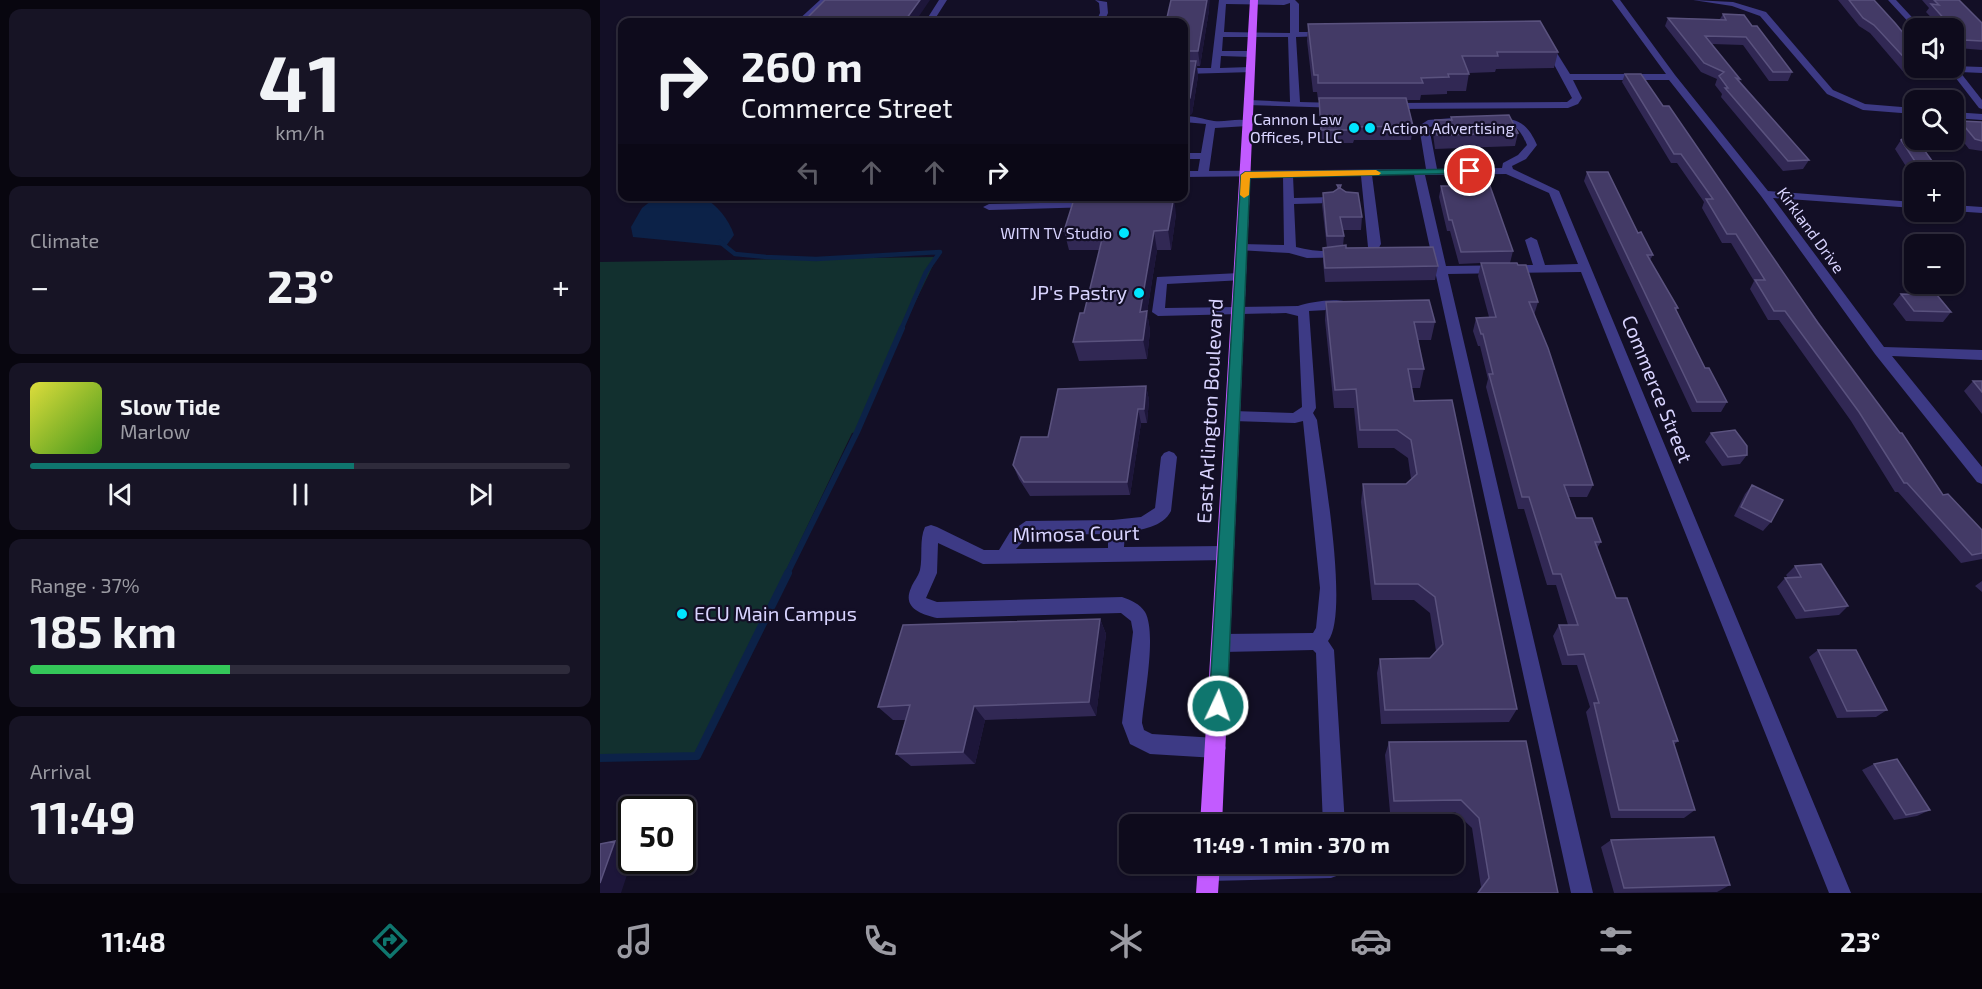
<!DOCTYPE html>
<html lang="en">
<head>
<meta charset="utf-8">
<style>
  body { margin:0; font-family:"Exo 2",sans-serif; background:#171425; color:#f1f3f6; height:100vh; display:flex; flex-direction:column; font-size:22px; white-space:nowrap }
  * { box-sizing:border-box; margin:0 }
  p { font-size:20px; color:#9b9ba3 }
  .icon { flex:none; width:33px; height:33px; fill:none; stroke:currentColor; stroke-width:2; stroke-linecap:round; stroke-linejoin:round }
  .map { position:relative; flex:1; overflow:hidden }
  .details { display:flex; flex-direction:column; gap:9px; padding:9px; background:#08060f; width:600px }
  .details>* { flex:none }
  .guide { position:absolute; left:18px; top:18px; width:570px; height:183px; border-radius:12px; box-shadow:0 2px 4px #0004,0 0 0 2px #2e2b3b; background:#0e0b1c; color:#f1f3f6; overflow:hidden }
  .tools { position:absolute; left:1304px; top:18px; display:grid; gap:12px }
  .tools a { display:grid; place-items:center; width:60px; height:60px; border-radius:12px; background:#0e0b1c; box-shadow:0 2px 4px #0004,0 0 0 2px #2e2b3b; font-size:30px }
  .speed { position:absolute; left:18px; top:796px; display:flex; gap:12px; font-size:30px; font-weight:700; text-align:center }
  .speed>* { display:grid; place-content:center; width:78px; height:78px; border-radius:50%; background:#0e0b1c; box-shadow:0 2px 4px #0004,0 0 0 2px #2e2b3b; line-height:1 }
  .speed .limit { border:3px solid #111; border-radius:9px; background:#fff; color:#111 }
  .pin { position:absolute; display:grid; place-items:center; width:51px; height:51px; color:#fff; margin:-26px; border:3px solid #fff; border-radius:50%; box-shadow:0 2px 6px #0007 }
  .me { position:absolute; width:66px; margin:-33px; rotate:3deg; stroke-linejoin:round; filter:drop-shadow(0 0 4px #0008) }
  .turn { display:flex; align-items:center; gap:21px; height:126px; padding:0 24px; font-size:27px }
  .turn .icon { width:78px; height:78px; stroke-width:2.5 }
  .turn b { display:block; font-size:42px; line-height:51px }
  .lanes { display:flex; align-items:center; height:57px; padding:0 24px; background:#0003; justify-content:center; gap:30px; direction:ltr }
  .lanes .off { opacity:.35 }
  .big { font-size:45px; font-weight:700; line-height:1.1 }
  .details .widget { flex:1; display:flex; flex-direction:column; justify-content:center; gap:9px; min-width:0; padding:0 21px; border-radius:12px; background:#171425 }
  .details .dial { align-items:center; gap:0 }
  .dial b { font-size:78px; line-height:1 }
  .song { display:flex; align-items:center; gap:18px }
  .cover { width:72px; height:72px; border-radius:9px; background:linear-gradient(135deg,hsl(60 70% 55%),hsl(100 70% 35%)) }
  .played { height:6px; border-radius:3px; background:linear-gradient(90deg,#0f766e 60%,#2e2b3b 60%) }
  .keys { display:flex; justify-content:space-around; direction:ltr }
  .heat { display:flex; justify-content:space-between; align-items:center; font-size:33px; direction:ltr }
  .charge { height:9px; border-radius:4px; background:linear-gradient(90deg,#34c759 37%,#2e2b3b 0) }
  .trip { position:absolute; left:519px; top:814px; width:345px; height:60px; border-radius:12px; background:#0e0b1c; box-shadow:0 2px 4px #0004,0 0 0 2px #2e2b3b; font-weight:700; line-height:60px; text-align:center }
  .tab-bar { display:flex; height:96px; justify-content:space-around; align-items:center; background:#06040b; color:#9b9ba3 }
  .tab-bar .icon { width:42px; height:42px }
  .tab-bar .on { color:#0f766e }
  .tab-bar b { font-size:27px; color:#f1f3f6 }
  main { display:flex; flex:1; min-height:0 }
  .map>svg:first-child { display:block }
  .green { fill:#12302f }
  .water { fill:#0c2248 }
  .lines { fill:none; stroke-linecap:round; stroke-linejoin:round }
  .stream-far2 { stroke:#0c2248; stroke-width:4.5 }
  .stream-far1 { stroke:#0c2248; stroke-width:6 }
  .stream { stroke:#0c2248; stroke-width:8 }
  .minor { fill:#3d3a85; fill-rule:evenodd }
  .major { fill:#c25bff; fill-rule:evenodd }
  .wall { fill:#312854 }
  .shaded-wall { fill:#1d163a }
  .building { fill:#433a66; stroke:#5a527e; stroke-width:1.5 }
  .route { fill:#0f766e; stroke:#0a4d48; stroke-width:1.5 }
  .slow { fill:#f59e0b }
  .poi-dot { fill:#00e5ff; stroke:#130f26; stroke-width:2 }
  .labels { text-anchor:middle; stroke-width:4.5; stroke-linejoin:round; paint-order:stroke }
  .far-poi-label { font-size:16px; fill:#d9d4ff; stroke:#130f26; text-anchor:end }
  .far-street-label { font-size:16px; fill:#d9d4ff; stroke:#130f26 }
  .poi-label { font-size:20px; fill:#d9d4ff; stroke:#130f26; text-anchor:end }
  .street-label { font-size:20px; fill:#d9d4ff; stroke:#130f26 }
</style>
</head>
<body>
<main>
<section class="details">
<div class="widget dial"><b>41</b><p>km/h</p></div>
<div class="widget"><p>Climate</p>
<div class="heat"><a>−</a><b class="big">23°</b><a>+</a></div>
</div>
<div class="widget">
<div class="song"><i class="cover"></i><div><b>Slow Tide</b><p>Marlow</p></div></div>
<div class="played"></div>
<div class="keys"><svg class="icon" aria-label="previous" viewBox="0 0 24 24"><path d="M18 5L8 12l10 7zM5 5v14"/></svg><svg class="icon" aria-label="pause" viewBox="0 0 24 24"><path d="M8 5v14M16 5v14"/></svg><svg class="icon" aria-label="next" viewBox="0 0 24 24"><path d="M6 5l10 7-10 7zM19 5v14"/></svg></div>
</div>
<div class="widget"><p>Range · 37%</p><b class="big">185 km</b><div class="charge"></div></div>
<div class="widget"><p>Arrival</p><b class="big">11:49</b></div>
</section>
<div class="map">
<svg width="1382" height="893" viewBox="0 0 1382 893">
  <rect width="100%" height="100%" fill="#130f26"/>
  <path class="green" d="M337,257L296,342L257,432L252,433L97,756L0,755V262Z"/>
  <path class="water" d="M56,197H102C117,204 129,220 134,235L126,246L33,237L31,227L42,208Z"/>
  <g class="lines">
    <path class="stream-far2" d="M120,242L135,254L166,257L216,259L340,252L326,272L301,330"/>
    <path class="stream-far1" d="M187,574L257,432L302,328"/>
    <path class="stream" d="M0,758L97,756L188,573"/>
    <path class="minor" d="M220,0H228L204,22H196Z
      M339,0H347L333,22H325Z
      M495,0L507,2L508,13L504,22H496L500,13L499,3Z
      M619,0H695L699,4V32H728L732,34L728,36L696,37L700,102L738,103L743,106L741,108L646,105L644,103L649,100L690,102L688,37H623L622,51H651L655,54L651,57L621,56L620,68L650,67L653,68V72L584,74V68H611ZM690,3V33L624,32L626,4L684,5Z
      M1012,0H1020L1075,75L1168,191L1314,202V208L1173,198L1284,347L1382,350V360L1292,356L1382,467V484L1377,482L1275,354L1161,196L1069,80H973L982,98L978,104L968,108L789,109L784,106L789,103L967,102L972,98L942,42L946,40L950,42L970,74H1066Z
      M1093,0L1133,2L1166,12L1233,90L1265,104L1314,108V114L1263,110L1227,94L1160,16L1132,6Z
      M1288,0H1296L1322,28H1314Z
      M1353,66L1382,67V73L1360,72L1382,100V109L1379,108L1348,68Z
      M1353,112L1382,114V120L1353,118Z
      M584,116C595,116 603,119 614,121C626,123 642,116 653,123L648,126L615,128L609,171L826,169L819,126L828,120L853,118L856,119V123L829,127L837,169L902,168L903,163L918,155L927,145C914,113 905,133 887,121C892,118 895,118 901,118C921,119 929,127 937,145L926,159L912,166L913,169L959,191L1251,893H1229L981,272L848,274L993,893H971L814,175H772L781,244L777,251L758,257L707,258L689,253L638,250V246L642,244L684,245L683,176L584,177V171H598L600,159H584V153H601L606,124L584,122ZM906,174L949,193L978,264L945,265L937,240L931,237L925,240L933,265L846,266L825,175ZM693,176H761L768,247C747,252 717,253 696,247L694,204L731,203L736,200L731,197L694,198Z
      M490,202L496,205L494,207L389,210L383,207L389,204Z
      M1353,205L1382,207V213L1353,211Z
      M640,273L644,274V280L567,284L565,308L698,306C710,302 743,296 752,305L746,309L709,311L716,408L713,413L717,420C722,460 750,613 728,641L734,650L745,825H723L716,653L713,650L622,652L616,649L613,643L616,637L622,634L713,633L716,628L720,588L703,421L695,423L633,421L626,416L633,411L693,413L702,407L698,316L686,313L558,316L552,312L557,277Z
      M569,451L574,453L577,457L571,511C563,527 541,530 525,532L524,547L626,546L632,548L634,553L632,558L626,560L383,564L338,543L337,573L326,598L337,602L522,597C531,600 540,604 545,612C557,633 544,697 542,723L544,730L552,734L616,738L623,741L626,748L623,755L616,758L550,754L530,744L522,723L533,632L531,621L521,613L337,618C321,614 302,608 311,588C313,582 318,577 320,570C323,556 319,540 325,527L331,525L337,527L384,550H399L410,532L426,521L513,520L541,517L555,508L561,457L564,453ZM508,534V548L416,549L429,535Z
      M600,864H744L739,875L731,878L609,881L601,878L598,870Z"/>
    <path class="major" d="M650,0H658L622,825H600Z
      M598,864H620L618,893H596Z"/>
  </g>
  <path class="wall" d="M1238,0H1274L1314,46V68H1333L1327,76L1306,75L1270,33L1259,26Z
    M1322,0H1359L1382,23V50L1358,48L1353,43V28H1341L1326,12L1329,8Z
    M609,10L600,66H597L598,76L592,114L588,115L589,125L585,145H584V22Z
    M1123,14L1152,26L1192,72L1188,81H1169L1143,45L1112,44L1140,79V81L1209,160L1203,169L1183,171L1121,97L1122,94L1115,85L1117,79L1101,72L1065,26L1068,18L1120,19Z
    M708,24L958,52L954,68L896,69L895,72L869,73L866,91H847V94L821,95L820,100H807L813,126L811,140H754L753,143H721L719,111V100H718L717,92H713L707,41Z
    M1025,74L1063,106L1343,495L1382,530V559L1361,563L1298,492H1295L1251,421L1179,320H1168L1150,289L1154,281L1131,243H1122L1102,208L1104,202L1077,163H1071L1022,82Z
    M851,117L918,133L915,146L835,149L833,134L835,120H850Z
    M1360,121L1382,123V151L1369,149L1354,130Z
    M1301,140L1340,172H1314V179L1295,149Z
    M987,172L1038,233L1053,255L1050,260L1078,308L1076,311L1105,368L1127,402L1121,412H1092L984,181Z
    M737,185L762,217L761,230H743L744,236L743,246L746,248L838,266L835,280L725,282L723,262V248H727L722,205L723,193L733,192L737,189Z
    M841,186L913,251L910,263L938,302L934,315L993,485L987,497H969L976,518L1001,542L997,548L1016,598L1078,741L1074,745L1095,810L1084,818H1011L986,712L990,707L977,665H962L953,636L959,625H968L956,585H947L924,509H918L886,387L888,379L880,346H878L873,331L876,318L889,317L878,276L881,263L859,264L850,231H847L839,197Z
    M576,214L571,250H557L547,312L550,331L547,359L479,361L473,342L484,313L500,250H469L464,231Z
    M1301,294L1351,312L1343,322L1306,321L1293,304Z
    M726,302L835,322L831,340H818L824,369L820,388H812L814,401L917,709L909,722L781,724L777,673L780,659L830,658L836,651L830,613L814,600H772L761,502L763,484H806L811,479L808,458L794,448H758L754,408H734L725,320Z
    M1373,381H1382V414L1364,391Z
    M546,386L549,400L547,423H541L530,495L430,496L419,479L413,465L448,437Z
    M1111,433L1147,455L1140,464L1122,466L1105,442Z
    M1152,485L1171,522L1163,531L1134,516L1145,494Z
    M1195,566L1248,606L1239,615L1196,619L1177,587L1185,578H1188L1186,575Z
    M1382,581V592L1375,586Z
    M500,619L506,634L496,716L385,720L375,764L311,766L296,754L306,720H293L278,707Z
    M1218,650L1287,710L1276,717L1237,718L1209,657Z
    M926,741L958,893H877L881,887L872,828L855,812H790L785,755L789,742Z
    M1274,764L1330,810L1317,816L1294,820L1262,770Z
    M1011,840L1130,885L1117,892L1014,893L1001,847Z"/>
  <path class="shaded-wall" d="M320,0H330L315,22H304Z
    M607,0H610L609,10L600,66L598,51Z
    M596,61L598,76L592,114L588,115L589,125L585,145L584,134V100Z
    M574,196L576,214L571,250L568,230Z
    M554,231L557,250L547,312L550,331L547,359L543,340L540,312Z
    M546,386L549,400L547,423L544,409Z
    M538,409L541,423L530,495L527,482Z
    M500,619L506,634L496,716L489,702Z
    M374,706L385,720L375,764L363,752Z
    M15,841L32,847V860L21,893H0V883Z"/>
  <path class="building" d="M225,0H320L304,22H203Z
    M571,0H607L598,51H584V22H566Z
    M1249,0H1274L1295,23L1314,46V66H1312L1274,25L1263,18Z
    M1334,0H1359L1382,23V41L1363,40L1331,4L1339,5Z
    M1123,14L1144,15L1152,26H1157L1192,72H1173L1146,37L1105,36L1140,79L1136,78L1209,160L1188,161L1125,88H1128L1119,76L1124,72L1104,63L1068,18L1126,20Z
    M940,21L958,52H897L898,56H862L869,74H848L849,77L821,78L823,83H718V75H714L708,24Z
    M584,61H596L590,98L584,100Z
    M1025,74H1041L1063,106H1069L1218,323L1300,433H1302L1343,495L1348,494L1382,530V553L1372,555L1307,483H1304L1259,412L1185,311H1174L1155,280H1165L1136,234H1127L1106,199H1113L1081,154H1074Z
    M719,98H806L813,126L754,127V130H721Z
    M584,108L587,109L584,126Z
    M909,115L918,133L837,135L835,120H852L851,117Z
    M1360,121L1382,122V141L1375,139Z
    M1312,132L1314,134V140H1317L1340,172H1322L1301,140Z
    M987,172H1008L1038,233L1041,232L1053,255H1047L1078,308H1075L1105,368H1109L1127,402H1097Z
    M737,185H741L740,188L746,192L758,193L762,217H740L744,236H727L723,193L733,192L739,188Z
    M841,186H890L913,251L861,252L852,220H849Z
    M475,196H574L568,230L554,231L540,312L547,311L543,340L473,342L480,313H484L504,231H464Z
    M746,245V248L833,247L838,266L725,268L723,248Z
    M881,263H917L918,265H926L938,302H929L948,348L993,485H964L976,518H992L1001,542H995L1016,598H1027L1078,741H1073L1095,810H1019L994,703H999L984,654L968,655L959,625H978L961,574H953L929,497H922L889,374H893L883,334H881L876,318L896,317Z
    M1301,294L1337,295L1351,312L1314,311Z
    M829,300L835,322H814L824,369H808L814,401L852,400L917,709L785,710L780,659L830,658L843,644L835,597L818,584H775L763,484H806L817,474L811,440L797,430H760L756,389L735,390L726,302Z
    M1373,381H1382V392Z
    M546,386L544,409H538L527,482H424L413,465L421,437H448L458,389Z
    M1135,430L1147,446V455L1128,457L1111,433Z
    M1152,485L1183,500L1171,522L1141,507Z
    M1221,564L1248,606L1205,611L1185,578L1201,577L1195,566Z
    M500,619L489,702L374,706L363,752L296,754L310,705L278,707L303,625Z
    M1218,650H1256L1287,710L1247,711Z
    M926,741L958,893H878L889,878L879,818L861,800L794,801L789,742Z
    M1297,759L1330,810L1306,815L1274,764Z
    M1114,837L1130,885L1024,888L1011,840Z
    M15,841L0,883V844Z"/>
  <path class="route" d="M870,169H873V173L650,178L627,706L624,712L618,715L612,712L609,706L641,175L645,172Z"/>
  <path class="slow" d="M776,170L781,173L779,175L650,178L649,195L644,198L640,195L641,175L645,172Z"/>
  <g class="poi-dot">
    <circle cx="754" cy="128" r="6"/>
    <circle cx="770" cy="128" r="6"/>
    <circle cx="524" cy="233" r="6"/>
    <circle cx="539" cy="293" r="6"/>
    <circle cx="82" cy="614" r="6"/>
  </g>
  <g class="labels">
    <g class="far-poi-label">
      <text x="742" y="125">Cannon Law<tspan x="742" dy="18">Offices, PLLC</tspan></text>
      <text x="782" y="134" text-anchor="start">Action Advertising</text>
      <text x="512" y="239">WITN TV Studio</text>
    </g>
    <g class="far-street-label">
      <text transform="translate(1211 230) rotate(54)" y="6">Kirkland Drive</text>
    </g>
    <g class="poi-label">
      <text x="527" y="300">JP's Pastry</text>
      <text x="94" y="621" text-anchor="start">ECU Main Campus</text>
    </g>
    <g class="street-label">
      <text transform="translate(1057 389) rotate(68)" y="7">Commerce Street</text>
      <text transform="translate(610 411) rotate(-87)" y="7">East Arlington Boulevard</text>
      <text transform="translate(476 534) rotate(-1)" y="7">Mimosa Court</text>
    </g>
  </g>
</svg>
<div class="tools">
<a><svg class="icon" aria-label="sound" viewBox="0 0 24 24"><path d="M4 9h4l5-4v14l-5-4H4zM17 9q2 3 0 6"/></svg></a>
<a><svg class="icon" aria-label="search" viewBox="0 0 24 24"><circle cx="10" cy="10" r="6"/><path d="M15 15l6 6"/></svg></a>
<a>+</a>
<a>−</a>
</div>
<div class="speed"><div class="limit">50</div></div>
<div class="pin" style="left:870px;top:171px;background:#d93025"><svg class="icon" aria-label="arrive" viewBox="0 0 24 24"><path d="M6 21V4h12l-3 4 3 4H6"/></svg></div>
<svg class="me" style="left:618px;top:706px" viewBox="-20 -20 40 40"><circle r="17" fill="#0f766e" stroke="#fff" stroke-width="3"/><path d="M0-11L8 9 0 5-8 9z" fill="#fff"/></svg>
<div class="trip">11:49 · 1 min · 370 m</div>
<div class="guide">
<div class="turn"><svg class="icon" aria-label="right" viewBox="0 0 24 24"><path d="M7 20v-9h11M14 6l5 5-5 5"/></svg><div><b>260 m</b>Commerce Street</div></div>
<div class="lanes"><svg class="icon off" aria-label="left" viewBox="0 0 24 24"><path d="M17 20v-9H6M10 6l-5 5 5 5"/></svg><svg class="icon off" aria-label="ahead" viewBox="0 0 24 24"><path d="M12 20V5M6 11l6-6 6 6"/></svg><svg class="icon off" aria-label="ahead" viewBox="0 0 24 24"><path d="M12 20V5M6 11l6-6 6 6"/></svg><svg class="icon" aria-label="right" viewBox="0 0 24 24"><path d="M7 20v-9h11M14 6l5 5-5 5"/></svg></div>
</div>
</div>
</main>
<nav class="tab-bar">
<b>11:48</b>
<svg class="icon on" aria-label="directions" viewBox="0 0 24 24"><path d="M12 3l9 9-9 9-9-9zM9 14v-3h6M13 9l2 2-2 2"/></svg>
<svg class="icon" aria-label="music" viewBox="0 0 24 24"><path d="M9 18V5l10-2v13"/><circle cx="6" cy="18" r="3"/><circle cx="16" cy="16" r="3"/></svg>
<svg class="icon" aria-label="phone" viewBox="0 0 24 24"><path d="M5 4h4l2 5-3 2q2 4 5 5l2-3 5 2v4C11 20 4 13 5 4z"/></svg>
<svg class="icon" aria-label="climate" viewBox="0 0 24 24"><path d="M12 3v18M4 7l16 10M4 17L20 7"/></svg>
<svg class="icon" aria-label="car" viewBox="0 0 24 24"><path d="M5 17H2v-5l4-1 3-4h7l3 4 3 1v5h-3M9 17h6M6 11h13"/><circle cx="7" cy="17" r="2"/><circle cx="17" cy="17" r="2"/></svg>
<svg class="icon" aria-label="filters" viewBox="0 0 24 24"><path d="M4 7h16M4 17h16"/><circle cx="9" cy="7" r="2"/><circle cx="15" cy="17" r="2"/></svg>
<b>23°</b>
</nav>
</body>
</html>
